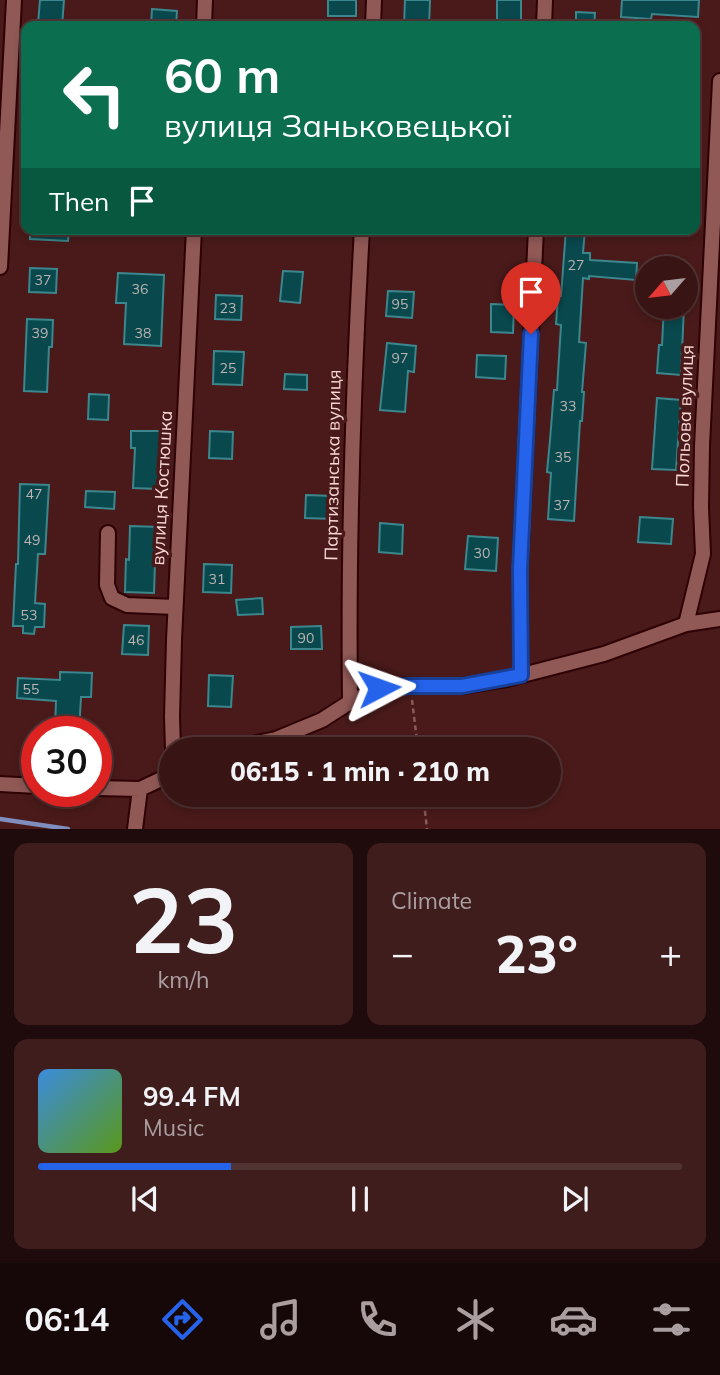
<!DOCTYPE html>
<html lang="en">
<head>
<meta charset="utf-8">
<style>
  body { margin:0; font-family:Mulish,sans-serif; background:#3f1d1d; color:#f1f3f6; height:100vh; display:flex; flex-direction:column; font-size:26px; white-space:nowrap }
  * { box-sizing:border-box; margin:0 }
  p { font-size:23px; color:#ab9ea0 }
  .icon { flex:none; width:38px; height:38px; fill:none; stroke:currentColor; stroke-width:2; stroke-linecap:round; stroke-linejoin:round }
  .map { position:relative; height:829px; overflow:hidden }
  .panel { display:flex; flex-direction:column; gap:14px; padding:14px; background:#1f0b0b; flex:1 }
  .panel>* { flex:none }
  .hud { position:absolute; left:21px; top:21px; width:679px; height:214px; border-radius:14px; box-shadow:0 4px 10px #0003,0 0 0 2px #523334; background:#0b6e4f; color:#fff; overflow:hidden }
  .needle { width:46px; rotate:242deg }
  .fabs { position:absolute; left:635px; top:256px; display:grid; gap:14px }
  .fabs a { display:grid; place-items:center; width:63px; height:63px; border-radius:50%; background:#381414; box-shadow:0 4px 10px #0003,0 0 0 2px #523334; font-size:35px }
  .speed { position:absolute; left:21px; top:716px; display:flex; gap:14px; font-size:35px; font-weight:700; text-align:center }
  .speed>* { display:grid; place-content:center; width:91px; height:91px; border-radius:50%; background:#381414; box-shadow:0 4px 10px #0003,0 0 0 2px #523334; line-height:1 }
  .speed .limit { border:10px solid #d22; background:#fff; color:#111 }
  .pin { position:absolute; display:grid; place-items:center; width:60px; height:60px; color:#fff; margin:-72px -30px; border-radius:50% 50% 50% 0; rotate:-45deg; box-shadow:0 0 7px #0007 }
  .pin .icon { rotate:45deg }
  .me { position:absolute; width:77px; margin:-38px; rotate:86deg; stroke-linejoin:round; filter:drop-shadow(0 0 5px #0008) }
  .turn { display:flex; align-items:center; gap:24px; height:147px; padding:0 28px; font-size:32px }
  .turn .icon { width:91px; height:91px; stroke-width:2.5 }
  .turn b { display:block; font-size:49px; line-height:60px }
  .then { display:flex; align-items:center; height:66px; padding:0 28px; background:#0003; gap:14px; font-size:26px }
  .big { font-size:52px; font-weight:800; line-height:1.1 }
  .panel .tile { flex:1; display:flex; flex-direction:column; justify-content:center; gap:10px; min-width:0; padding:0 24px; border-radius:14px; background:#3f1d1d }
  .panel .dial { align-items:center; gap:0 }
  .dial b { font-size:91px; line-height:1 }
  .song { display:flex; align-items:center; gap:21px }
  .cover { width:84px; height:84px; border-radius:10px; background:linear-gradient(135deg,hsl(210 70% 55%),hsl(90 70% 35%)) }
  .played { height:7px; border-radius:4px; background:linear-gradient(90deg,#2563eb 30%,#523334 30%) }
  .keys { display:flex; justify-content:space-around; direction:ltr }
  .heat { display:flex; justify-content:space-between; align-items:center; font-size:38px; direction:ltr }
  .panel .tiles { flex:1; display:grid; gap:14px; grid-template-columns:1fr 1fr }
  .tile:last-child { grid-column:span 2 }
  .trip { position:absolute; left:159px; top:737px; width:402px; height:70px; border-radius:35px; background:#381414; box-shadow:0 4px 10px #0003,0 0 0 2px #523334; font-weight:800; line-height:70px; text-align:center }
  .dock { display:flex; height:112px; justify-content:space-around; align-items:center; background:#160808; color:#ab9ea0 }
  .dock .icon { width:49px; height:49px }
  .dock .on { color:#2563eb }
  .dock b { font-size:32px; color:#f1f3f6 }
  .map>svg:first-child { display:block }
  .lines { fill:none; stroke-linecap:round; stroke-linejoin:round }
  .stream { stroke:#7f8ebe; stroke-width:4.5 }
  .building { fill:#09484d; stroke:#3c868d; stroke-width:2 }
  .minor-casing { stroke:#2e0104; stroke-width:18 }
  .path { stroke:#875c5b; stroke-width:2.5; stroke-dasharray:5 3.5; stroke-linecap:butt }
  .minor { stroke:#905956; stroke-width:14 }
  .route-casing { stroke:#184099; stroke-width:18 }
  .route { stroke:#2563eb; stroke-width:12 }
  .labels { text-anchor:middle; stroke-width:7; stroke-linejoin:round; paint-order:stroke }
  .number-label { font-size:14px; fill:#bdb4b3 }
  .street-label { font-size:18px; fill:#f9d8d5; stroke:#4a1a1a }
</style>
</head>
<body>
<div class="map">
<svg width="720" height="829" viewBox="0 0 720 829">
  <rect width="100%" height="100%" fill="#4a1a1a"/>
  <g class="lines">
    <path class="stream" d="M0,819L68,829"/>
  </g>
  <path class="building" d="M40,0H64L62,26L38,24Z
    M328,0H356V16H328Z
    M405,0H430L429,26H404Z
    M497,0H521V21H497Z
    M622,0H699L698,17L652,14L651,19L621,17Z
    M152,9L177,11L176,26H151Z
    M576,12L595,13L594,26H576Z
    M30,229H69L68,241L30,239Z
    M566,229H585L583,253H590V260L637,263L636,280L589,276V279L583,278L579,342L586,343L582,392H584L582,421H580L574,521L548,519L551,473L547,472L550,440L554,390H557L561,325L556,324L558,296H561Z
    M30,268L57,269L56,293L29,292Z
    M283,271L303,272L300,303L280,301Z
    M118,273L164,275L161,346L124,344L126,303H116Z
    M388,291L414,292L412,318L386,316Z
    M216,295L242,296L241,320L215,319Z
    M491,304L514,305L513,333L491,332Z
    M664,306H684L681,375L657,373L659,345H662Z
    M27,319L53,320L52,347H49L47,392L24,391Z
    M387,343L416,346L414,372L408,371L405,412L380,410Z
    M214,351L244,352L242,385L213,384Z
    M477,355L506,356L505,379L476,377Z
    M285,374L307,375V390L284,389Z
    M89,394L109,395L108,420L88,419Z
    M657,398L681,400L676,470L652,469Z
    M131,431H162L159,489L133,488L135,448H131Z
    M210,431L233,432L232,459L209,458Z
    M20,484L49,485L45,554H38L35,603L45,604L44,627H35L34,634L23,633V626H13L16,564H18Z
    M86,491L115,492L114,509L85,507Z
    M306,495L334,496V519L305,518Z
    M640,517L673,519L671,544L638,542Z
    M380,523L403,525L402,554L379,552Z
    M130,526L159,527L158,562H155L154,593L125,592L126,559L129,560Z
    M468,536L498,538L496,571L465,569Z
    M204,564L232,565L231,593L203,592Z
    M262,598L263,614L238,615L236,600Z
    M124,625L149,626L148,655L122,654Z
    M321,626L322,649H291V627Z
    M60,672L92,673L91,697H81L79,732L55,731L56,701L17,698L18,678L60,680Z
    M209,675L233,676L231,707L208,706Z"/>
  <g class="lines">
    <defs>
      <path id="minor" d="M204,26L205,0
        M373,26L374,0
        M544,26L545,0
        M0,267L14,0
        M108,533L107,585L112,598L127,605L175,607
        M686,624L703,554L701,507L702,446L720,81
        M521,675L520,569L536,229
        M350,702C348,544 353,387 362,229
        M173,749L172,717L174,640L194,229
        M228,749L276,739L322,720L350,702L379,688L404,686H462L507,679L604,654L686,624L720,619
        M0,784L37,786
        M96,788L140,789L172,774
        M135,829L140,789"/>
    </defs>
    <use href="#minor" class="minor-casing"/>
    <path class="path" d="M412,700L418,749
      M423,794L427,829"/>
    <use href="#minor" class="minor"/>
  </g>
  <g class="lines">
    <defs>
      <path id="route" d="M379,688L410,686H462L521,675L520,569L531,334"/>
    </defs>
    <use href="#route" class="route-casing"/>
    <use href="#route" class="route"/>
  </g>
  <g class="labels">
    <g class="number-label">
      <text x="576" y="270">27</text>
      <text x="43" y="285">37</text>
      <text x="140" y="294">36</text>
      <text x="400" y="309">95</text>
      <text x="228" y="313">23</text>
      <text x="40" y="338">39</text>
      <text x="143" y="338">38</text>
      <text x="400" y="363">97</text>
      <text x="228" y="373">25</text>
      <text x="568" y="411">33</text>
      <text x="563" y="462">35</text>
      <text x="34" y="499">47</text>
      <text x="562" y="510">37</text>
      <text x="32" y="545">49</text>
      <text x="482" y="558">30</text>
      <text x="217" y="584">31</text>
      <text x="29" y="620">53</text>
      <text x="306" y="643">90</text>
      <text x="136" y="645">46</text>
      <text x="31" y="694">55</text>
    </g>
    <g class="street-label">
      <text transform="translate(685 416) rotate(-88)" y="6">Польова вулиця</text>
      <text transform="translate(333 465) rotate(-89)" y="6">Партизанська вулиця</text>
      <text transform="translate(162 488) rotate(-87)" y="6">вулиця Костюшка</text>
    </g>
  </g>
</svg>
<div class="fabs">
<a><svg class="needle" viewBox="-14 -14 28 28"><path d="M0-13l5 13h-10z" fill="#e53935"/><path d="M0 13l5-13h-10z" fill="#ab9ea0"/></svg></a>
</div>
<div class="speed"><div class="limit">30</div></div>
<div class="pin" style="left:531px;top:334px;background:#d93025"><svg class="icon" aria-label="arrive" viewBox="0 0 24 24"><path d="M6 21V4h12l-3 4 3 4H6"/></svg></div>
<svg class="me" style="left:379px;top:688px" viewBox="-20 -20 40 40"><path d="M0-17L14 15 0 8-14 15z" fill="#2563eb" stroke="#fff" stroke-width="4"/></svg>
<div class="trip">06:15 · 1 min · 210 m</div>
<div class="hud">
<div class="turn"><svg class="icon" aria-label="left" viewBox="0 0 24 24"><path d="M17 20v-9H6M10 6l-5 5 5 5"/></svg><div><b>60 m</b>вулиця Заньковецької</div></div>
<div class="then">Then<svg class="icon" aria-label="arrive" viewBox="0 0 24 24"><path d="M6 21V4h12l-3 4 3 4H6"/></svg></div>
</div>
</div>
<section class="panel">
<div class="tiles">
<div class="tile dial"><b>23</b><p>km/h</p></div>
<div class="tile"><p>Climate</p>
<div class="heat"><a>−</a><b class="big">23°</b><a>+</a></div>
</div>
<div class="tile">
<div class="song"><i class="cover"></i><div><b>99.4 FM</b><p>Music</p></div></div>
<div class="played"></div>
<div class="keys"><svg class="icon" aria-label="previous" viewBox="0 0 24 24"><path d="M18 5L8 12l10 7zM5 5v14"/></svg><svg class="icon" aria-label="pause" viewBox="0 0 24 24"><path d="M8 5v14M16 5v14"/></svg><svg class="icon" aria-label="next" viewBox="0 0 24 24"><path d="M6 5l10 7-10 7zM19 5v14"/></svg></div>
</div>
</div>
</section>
<nav class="dock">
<b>06:14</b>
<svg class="icon on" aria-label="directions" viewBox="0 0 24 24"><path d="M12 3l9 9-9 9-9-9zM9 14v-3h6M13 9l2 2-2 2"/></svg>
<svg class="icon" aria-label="music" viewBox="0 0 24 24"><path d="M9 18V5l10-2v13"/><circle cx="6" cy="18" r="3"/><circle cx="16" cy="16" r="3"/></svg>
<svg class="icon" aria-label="phone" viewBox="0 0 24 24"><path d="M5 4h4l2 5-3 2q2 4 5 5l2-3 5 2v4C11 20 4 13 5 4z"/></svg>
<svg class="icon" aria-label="climate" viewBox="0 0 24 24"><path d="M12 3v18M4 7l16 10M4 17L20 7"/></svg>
<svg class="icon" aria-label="car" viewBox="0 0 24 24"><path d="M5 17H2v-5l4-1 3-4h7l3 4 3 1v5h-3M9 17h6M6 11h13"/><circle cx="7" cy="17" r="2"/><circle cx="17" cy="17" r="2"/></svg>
<svg class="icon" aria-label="filters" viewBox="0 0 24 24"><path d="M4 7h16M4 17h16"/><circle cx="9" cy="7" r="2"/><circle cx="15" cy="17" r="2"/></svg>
</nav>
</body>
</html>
